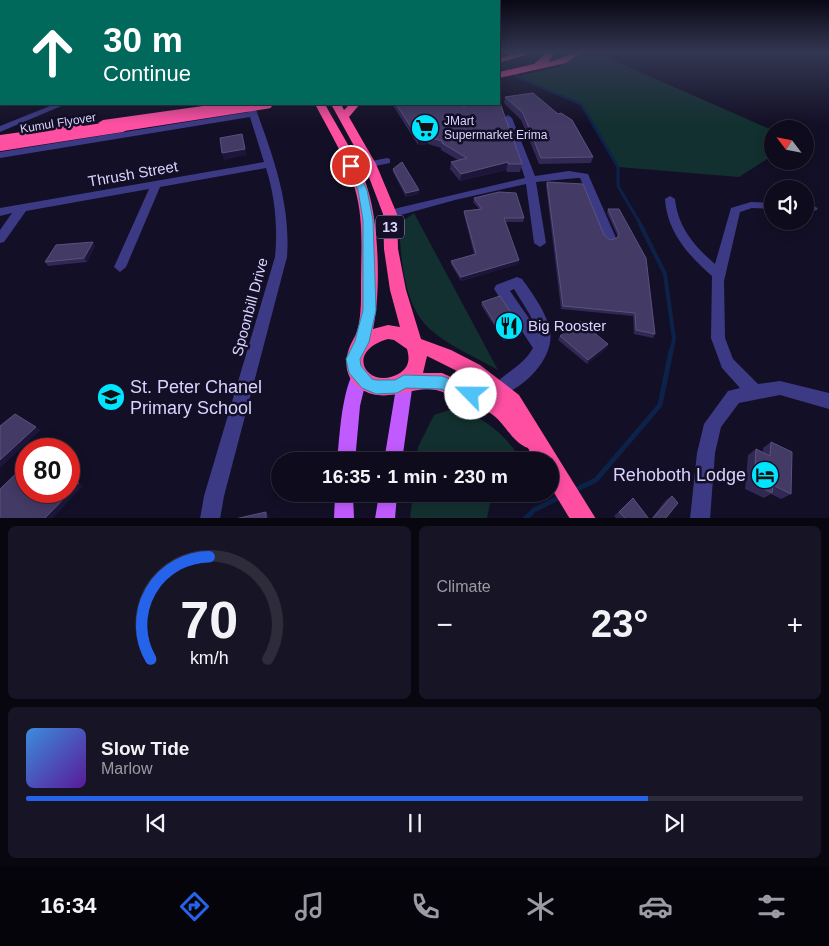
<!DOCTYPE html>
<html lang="en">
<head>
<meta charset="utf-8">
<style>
  body { margin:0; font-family:Helvetica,sans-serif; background:#171425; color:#f1f3f6; height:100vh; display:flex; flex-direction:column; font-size:19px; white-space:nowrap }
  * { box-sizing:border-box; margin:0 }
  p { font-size:16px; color:#9b9ba3 }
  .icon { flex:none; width:28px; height:28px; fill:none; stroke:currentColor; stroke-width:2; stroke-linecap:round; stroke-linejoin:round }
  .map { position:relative; height:518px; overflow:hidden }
  .side { display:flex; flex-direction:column; gap:8px; padding:8px; background:#08060f; flex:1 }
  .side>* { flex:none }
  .guide { position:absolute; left:0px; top:0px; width:500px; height:105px; box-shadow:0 2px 12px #0003,0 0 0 1px #2e2b3b; background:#00695c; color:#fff; overflow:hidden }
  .needle { width:32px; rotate:302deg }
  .buttons { position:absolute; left:764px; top:120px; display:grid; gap:10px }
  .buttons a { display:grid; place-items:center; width:50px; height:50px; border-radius:50%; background:#0e0b1c; box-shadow:0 2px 12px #0003,0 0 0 1px #2e2b3b; font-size:25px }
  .speed { position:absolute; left:15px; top:438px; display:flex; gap:10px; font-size:25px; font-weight:700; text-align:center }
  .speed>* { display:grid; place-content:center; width:65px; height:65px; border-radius:50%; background:#0e0b1c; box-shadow:0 2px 12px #0003,0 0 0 1px #2e2b3b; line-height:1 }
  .speed .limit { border:8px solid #d22; background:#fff; color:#111 }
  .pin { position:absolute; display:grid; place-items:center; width:42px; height:42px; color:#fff; margin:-21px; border:2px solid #fff; border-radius:50%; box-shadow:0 1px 5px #0007 }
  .me { position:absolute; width:55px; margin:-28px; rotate:293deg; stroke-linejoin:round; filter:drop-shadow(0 0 4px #0008) }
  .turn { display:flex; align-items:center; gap:18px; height:105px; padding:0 20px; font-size:22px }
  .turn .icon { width:65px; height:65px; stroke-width:2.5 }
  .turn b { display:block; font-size:35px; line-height:42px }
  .big { font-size:38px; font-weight:700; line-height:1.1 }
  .side .tile { flex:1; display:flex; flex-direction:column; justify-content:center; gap:8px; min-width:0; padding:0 18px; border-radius:8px; background:#171425 }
  .side .dial { align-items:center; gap:0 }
  .dial svg { height:130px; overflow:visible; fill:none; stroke:#2e2b3b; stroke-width:7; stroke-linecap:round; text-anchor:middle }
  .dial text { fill:#f1f3f6; stroke:none }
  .song { display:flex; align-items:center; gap:15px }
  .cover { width:60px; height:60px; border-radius:8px; background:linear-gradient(135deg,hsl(210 70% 55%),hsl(270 70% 35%)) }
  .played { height:5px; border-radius:2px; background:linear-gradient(90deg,#2563eb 80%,#2e2b3b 80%) }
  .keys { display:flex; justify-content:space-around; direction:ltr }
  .heat { display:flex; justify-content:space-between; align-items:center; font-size:28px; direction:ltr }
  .side .tiles { flex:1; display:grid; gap:8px; grid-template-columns:1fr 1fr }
  .tile:last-child { grid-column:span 2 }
  .trip { position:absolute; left:271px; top:452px; width:288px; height:50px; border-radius:25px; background:#0e0b1c; box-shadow:0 2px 12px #0003,0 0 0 1px #2e2b3b; font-weight:700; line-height:50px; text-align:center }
  .tab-bar { display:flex; height:80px; justify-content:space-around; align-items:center; background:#06040b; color:#9b9ba3 }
  .tab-bar .icon { width:35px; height:35px }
  .tab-bar .selected { color:#2563eb }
  .tab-bar b { font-size:22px; color:#f1f3f6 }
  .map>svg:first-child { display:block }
  .green { fill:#12302f }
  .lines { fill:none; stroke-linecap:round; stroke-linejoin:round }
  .stream-far3 { stroke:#0c2248; stroke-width:2.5 }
  .stream-far2 { stroke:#0c2248; stroke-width:3 }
  .stream-far1 { stroke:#0c2248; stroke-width:4 }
  .stream { stroke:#0c2248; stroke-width:5 }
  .minor { fill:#3d3a85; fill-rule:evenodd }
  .major { fill:#c25bff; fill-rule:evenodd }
  .highway { fill:#ff4fa3; fill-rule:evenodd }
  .highway-bridge-far1 { stroke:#ff4fa3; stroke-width:9 }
  .highway-bridge { stroke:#ff4fa3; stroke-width:12 }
  .wall { fill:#312854 }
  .shaded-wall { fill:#1d163a }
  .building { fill:#433a66; stroke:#5a527e }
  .route { fill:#4fc3f7; stroke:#337fa1 }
  .labels { text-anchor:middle; stroke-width:5; stroke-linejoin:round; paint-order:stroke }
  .far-poi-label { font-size:12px; fill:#d9d4ff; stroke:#130f26; text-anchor:start }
  .far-street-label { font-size:12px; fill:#d9d4ff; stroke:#130f26 }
  .shield { fill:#130f26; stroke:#9e99be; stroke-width:1 }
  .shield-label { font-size:14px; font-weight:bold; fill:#d9d4ff }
  .street-label { font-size:15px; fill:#d9d4ff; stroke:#130f26 }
  .poi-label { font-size:15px; fill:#d9d4ff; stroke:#130f26; text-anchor:start }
  .near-poi-label { font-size:18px; fill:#d9d4ff; stroke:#130f26; text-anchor:start }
</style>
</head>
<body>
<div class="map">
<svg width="829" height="519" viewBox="0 0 829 519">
  <rect width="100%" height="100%" fill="#130f26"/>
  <path class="green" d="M585,52L599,54L772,130V156L739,177L618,167L581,104L519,78L522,75L558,67Z
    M414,213L498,370C477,358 451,347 432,331C403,307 401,258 399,224Z
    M458,407C482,418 503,432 518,455L513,461H417L418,447L434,415Z
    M413,494H492L487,518H410Z"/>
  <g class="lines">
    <path class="stream-far3" d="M499,62L519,78L581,104L595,128"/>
    <path class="stream-far2" d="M594,126L618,167V186L641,225"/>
    <path class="stream-far1" d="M640,224L665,274L674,339L671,353"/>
    <path class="stream" d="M575,490L596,480L660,405L671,351
      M525,519L534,510L562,496"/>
    <path class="minor" d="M0,75H1V79H0Z
      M0,99H1V103H0Z
      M55,104H66L0,132V126Z
      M246,104H254C272,154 291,202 287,257L224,496L220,519H200L204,496L275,257C278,228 275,196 266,168L160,187L126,267L120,272L114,267L149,189L26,211L4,242L0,243V230L12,213L0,216V208L264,162L250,117L0,158V152L249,112Z
      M508,115L512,118L535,176L569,171L588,174L616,238L614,241L610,242L604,238L580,178H577L536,182L546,243L540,247L534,243L526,184L455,200L390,218L386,217L384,214L386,211L402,207L525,178L504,118Z
      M387,158L390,159V163L370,167L365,164L367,162Z
      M670,196L675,199C678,227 694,246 715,264L731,208L751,202L772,203V209L752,208L740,212L724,281L725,338L733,359L758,384L780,381L829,393V409L780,395L739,403L721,427L715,453L710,519H690L697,453L704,424L728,391L740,388L722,368L711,338L712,276C688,255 667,232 665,199Z
      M805,205L816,207L818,209L812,212L805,211Z
      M517,277L522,279C532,293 544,309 549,326C558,355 526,387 500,396L494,394L492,389C497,377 523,367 533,348L494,289L496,285ZM514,289L530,315L535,327L510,291Z"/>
    <path class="major" d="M359,370L365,372L367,377L360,406L355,461H337C340,433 341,399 353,372Z
      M405,375L411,377L413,382L402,461H384L397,382L399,377Z
      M335,494H353L354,519H334Z
      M379,494H397L395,519H375Z"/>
    <path class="highway" d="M521,52H535L499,63V58Z
      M547,52H555L549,62C561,59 570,52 582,52L566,63L499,78V72L534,64Z
      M217,104H241L236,107L103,126L98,123L103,120Z
      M315,104H325C339,131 360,160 368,190C379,226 381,292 373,329L388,325L400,327L390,290L384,249L383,214L364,164L331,104H341L344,110L350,104H360L349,117L376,164L397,214L398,249L406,290L421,339L451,350L480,365L519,395L596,519H570L550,486V461H535L528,448C511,442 505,422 490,413C476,405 460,399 445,393C417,380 389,407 361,389C342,377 344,356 353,340C362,326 361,299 361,284C361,252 364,220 355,189C347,160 329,131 315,104ZM388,339L394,340L407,349C410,359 409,367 400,373C369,392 342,352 388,339ZM427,356L467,376L492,395L442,373H423Z
      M80,124L85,127L84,129L0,141V135Z"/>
    <path class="highway-bridge-far1" d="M114,128L268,104"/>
    <path class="highway-bridge" d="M0,145L122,126"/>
  </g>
  <path class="wall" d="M505,97L593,157L591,163L539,164L521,120L504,103Z
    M392,104H461L522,164L520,172H507L506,170L460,181L450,169L451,162L458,160L441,150V148L428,144L418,145Z
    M393,169L419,194L406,197L393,172Z
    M547,182L604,235L610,240L617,238L618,237L607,213L608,209H619L655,334L653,338L634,334L633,316L561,309L546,185Z
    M474,198L524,218L523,222H505L519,260L518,264L461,281L451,264V261L474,254L464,214V211L479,209L473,202Z
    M95,246L87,262L48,266L45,262Z
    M482,302L522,335L504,341L481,305Z
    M560,336L608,344L607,348L587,364L558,340Z
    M771,442L791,494L781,499L771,494L764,498L745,489L748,455L756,449L763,452V448Z
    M672,496L665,519H651L666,500Z
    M633,498L649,519H617L614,516Z"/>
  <path class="shaded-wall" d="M242,134L247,155L224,160L222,153Z
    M428,137V144L418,145V138Z
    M508,162L506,170L460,181L461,174Z
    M419,190V194L406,197V193Z
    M93,242L95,246L87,262L84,258Z
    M519,260L518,264L461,281V277Z
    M523,331L522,335L504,341V338Z
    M608,344L607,348L587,364L588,360Z
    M36,427L41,430L0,468V460Z
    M69,476L83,486L52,519H44Z
    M266,512L271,519H266Z"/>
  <path class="building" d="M533,93L558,114L561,113L572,120L593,157L541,158L523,113L505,97Z
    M499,100L522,164H508V162L461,174L451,162L467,158L442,143V141L428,137L418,138L396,104H461L464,107L468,104H499Z
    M242,134L245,149L222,153L220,138Z
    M402,162L419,190L406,193L393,169Z
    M547,182L583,184L604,235L610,240L617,238L619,234L608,209H619L646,258L655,334L636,330L635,313L563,306Z
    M499,192L516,193L524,218H504L519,260L461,277L451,261L476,254L464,211L482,209L474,198Z
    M93,242L84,258L45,262L56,245Z
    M500,296L523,331L504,338L482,302Z
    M580,321L608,344L588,360L560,336Z
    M15,414L36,427L0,460V426Z
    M771,442L792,452L791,494L773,485L772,493L754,484L756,449L770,456Z
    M26,464V491H69V476L79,483L44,519H1L0,518V489Z
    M672,496L678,503L665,519H652Z
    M633,498L649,519H626L619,512Z
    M266,512V519H235Z"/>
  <linearGradient id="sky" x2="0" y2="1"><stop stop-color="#0a0815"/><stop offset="0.42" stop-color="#333752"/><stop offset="1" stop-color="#333752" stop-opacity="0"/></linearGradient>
  <rect width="829" height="125" fill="url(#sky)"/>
  <path class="route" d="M348,164H354L367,190L373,220L376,310L369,342L360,359L361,366L372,379L376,380H395L404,375L442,376L476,389L478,394L476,399L471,401L441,389L406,388L397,393L376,394L362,388L349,373L346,359L355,341L363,310V220L358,190L346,166Z"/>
  <defs>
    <symbol id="supermarket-disc" viewBox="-11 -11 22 22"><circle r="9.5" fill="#00e5ff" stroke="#130f26"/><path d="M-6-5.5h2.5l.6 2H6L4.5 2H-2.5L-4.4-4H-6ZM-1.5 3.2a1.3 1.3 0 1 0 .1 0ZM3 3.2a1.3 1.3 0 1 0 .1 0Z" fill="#111"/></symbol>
    <symbol id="restaurant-disc" viewBox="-11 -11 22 22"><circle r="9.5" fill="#00e5ff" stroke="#130f26"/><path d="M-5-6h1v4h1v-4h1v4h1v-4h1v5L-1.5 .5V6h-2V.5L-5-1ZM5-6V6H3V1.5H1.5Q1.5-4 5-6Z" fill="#111"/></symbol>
    <symbol id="school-disc" viewBox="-11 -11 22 22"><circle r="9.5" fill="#00e5ff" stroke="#130f26"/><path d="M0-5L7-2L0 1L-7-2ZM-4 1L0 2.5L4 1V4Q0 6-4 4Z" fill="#111"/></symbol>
    <symbol id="hotel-disc" viewBox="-11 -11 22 22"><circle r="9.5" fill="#00e5ff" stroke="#130f26"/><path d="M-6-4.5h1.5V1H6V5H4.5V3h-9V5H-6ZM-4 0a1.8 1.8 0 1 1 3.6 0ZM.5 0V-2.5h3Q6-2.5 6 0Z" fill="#111"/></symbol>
  </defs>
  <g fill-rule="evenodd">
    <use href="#supermarket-disc" x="409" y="112" width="32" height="32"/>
    <use href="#restaurant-disc" x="493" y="310" width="32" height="32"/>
    <use href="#school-disc" x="95" y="381" width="32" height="32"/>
    <use href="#hotel-disc" x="749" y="459" width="32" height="32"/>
  </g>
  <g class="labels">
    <g class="far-poi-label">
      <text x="444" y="125">JMart<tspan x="444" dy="14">Supermarket Erima</tspan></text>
    </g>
    <g class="far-street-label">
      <text transform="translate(58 123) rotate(-9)" y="4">Kumul Flyover</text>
    </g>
    <rect class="shield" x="376" y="215.5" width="28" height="23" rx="4"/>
    <g class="shield-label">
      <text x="390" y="232">13</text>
    </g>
    <g class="street-label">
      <text transform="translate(133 174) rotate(-10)" y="5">Thrush Street</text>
      <text transform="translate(250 307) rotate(-75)" y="5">Spoonbill Drive</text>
    </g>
    <g class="poi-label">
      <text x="528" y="331">Big Rooster</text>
    </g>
    <g class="near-poi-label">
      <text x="130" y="393">St. Peter Chanel<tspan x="130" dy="21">Primary School</tspan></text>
      <text x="746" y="481" text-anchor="end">Rehoboth Lodge</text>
    </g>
  </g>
</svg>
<div class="buttons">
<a><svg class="needle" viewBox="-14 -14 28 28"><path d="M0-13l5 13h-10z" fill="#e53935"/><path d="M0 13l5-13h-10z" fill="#9b9ba3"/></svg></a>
<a><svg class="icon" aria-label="sound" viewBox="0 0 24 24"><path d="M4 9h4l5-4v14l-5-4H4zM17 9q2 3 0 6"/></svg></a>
</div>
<div class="speed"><div class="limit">80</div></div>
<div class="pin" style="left:351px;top:166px;background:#d93025"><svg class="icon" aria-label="arrive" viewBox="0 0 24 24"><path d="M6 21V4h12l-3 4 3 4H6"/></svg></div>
<svg class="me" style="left:471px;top:394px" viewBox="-20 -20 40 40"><circle r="19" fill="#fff"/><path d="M0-13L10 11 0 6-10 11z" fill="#4fc3f7"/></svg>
<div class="trip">16:35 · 1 min · 230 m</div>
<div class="guide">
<div class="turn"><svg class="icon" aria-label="ahead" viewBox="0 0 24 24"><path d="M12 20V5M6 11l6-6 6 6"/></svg><div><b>30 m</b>Continue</div></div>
</div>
</div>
<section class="side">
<div class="tiles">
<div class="tile dial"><svg viewBox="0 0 100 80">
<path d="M14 69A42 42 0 1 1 86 69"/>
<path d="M14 69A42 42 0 0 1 50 6" stroke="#2563eb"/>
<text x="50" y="56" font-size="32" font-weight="700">70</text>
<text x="50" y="72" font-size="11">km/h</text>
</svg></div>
<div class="tile"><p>Climate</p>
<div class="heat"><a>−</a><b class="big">23°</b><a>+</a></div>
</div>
<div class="tile">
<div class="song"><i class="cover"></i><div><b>Slow Tide</b><p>Marlow</p></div></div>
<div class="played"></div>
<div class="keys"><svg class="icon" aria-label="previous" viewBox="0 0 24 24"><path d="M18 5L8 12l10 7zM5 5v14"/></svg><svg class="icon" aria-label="pause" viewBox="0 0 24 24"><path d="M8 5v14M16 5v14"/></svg><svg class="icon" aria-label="next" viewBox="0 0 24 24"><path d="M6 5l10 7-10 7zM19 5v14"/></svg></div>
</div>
</div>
</section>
<nav class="tab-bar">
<b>16:34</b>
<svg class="icon selected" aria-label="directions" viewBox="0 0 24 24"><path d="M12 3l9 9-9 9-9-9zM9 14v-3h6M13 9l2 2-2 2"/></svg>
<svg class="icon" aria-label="music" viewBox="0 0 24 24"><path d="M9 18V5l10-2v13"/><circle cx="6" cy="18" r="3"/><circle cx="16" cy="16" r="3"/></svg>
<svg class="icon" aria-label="phone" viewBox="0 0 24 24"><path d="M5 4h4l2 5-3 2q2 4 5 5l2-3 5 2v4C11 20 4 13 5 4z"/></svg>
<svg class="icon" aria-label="climate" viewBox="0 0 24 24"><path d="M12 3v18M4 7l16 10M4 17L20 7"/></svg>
<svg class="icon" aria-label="car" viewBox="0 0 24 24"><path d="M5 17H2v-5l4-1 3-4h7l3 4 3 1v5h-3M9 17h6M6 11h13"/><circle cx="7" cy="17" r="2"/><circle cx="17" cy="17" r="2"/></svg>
<svg class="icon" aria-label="filters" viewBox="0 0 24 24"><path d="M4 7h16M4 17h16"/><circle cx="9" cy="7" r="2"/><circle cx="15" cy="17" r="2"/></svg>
</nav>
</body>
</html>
